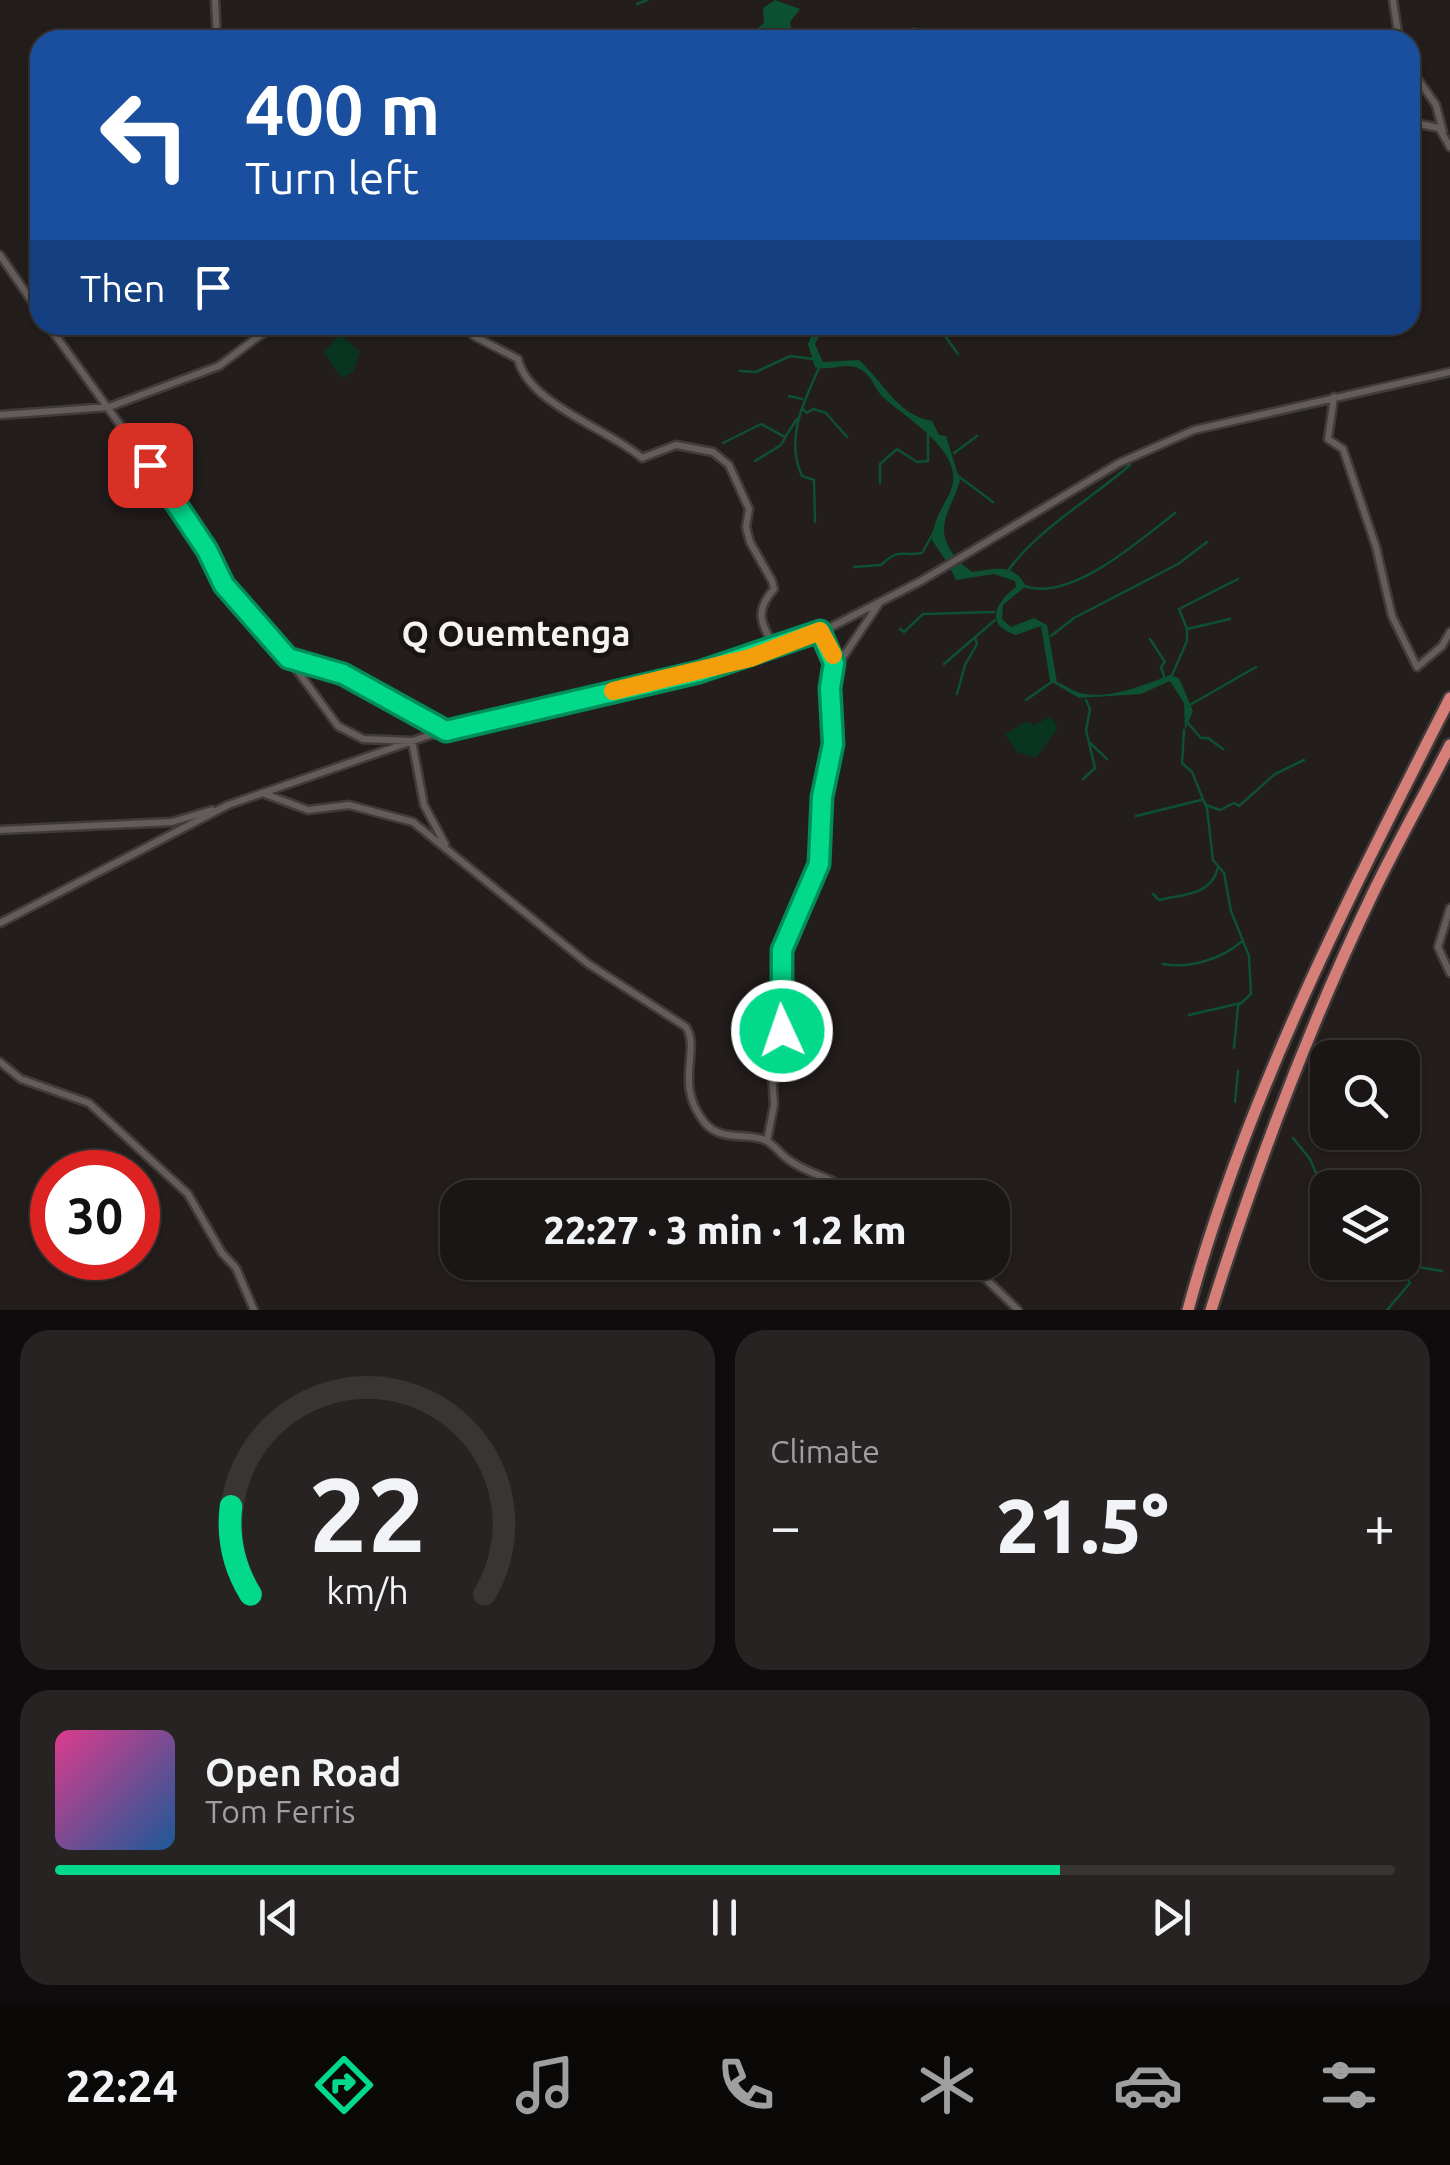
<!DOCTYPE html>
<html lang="en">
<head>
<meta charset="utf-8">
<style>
  body { margin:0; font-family:Ubuntu,sans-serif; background:#272322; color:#f1f3f6; height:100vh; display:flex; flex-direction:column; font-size:38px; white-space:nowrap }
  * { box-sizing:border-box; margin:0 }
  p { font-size:32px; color:#9f9fa0 }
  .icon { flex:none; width:55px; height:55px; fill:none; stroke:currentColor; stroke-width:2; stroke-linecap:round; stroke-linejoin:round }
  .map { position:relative; height:1310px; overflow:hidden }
  .drawer { display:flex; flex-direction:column; gap:20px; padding:20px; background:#0e0c0c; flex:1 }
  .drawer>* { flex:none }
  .guide { position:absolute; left:30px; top:30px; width:1390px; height:305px; border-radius:30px; box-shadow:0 2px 8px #0004,0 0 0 2px #383534; background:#1a4fa0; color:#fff; overflow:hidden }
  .fabs { position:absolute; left:1310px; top:1040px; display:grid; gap:20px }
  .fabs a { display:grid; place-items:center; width:110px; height:110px; border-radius:20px; background:#1a1615; box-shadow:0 2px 8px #0004,0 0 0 2px #383534; font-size:50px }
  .speed { position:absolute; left:30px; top:1150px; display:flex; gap:20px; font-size:50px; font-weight:700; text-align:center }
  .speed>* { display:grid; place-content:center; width:130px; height:130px; border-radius:50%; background:#1a1615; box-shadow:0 2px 8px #0004,0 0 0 2px #383534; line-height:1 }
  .speed .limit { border:15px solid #d22; background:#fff; color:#111 }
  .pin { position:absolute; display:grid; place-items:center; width:85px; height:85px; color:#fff; margin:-42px; border-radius:20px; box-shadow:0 5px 15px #0006 }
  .me { position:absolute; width:110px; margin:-55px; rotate:357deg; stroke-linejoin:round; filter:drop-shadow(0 0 8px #0008) }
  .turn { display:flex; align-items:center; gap:35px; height:210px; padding:0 50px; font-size:45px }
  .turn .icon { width:130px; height:130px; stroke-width:2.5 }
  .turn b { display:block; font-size:70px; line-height:85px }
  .then { display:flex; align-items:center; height:95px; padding:0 50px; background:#0003; gap:20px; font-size:38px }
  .big { font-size:75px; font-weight:800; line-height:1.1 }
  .drawer .tile { flex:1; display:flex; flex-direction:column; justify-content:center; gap:15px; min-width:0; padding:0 35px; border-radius:30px; background:#272322 }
  .drawer .dial { align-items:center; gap:0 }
  .dial svg { height:260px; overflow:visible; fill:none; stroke:#383534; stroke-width:7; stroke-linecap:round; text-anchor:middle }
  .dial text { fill:#f1f3f6; stroke:none }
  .song { display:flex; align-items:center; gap:30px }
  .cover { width:120px; height:120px; border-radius:15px; background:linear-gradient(135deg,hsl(330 70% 55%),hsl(210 70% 35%)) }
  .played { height:10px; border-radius:5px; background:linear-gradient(90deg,#02d98b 75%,#383534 75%) }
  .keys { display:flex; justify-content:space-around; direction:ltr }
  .heat { display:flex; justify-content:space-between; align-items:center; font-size:55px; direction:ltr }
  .drawer .tiles { flex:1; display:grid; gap:20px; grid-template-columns:1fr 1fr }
  .tile:last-child { grid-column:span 2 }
  .trip { position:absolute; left:440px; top:1180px; width:570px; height:100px; border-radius:30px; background:#1a1615; box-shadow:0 2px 8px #0004,0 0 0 2px #383534; font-weight:800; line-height:100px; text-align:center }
  .menu { display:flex; height:160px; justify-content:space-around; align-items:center; background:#0a0908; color:#9f9fa0 }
  .menu .icon { width:70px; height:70px }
  .menu .selected { color:#02d98b }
  .menu b { font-size:45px; color:#f1f3f6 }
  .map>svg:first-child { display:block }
  .green { fill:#083420 }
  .water { fill:#0e5032 }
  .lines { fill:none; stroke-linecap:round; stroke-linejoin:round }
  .stream { stroke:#0e5032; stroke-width:2.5 }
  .minor-casing { stroke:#403b3b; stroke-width:11 }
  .trunk-casing { stroke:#403b3b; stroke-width:16 }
  .minor { stroke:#635c5b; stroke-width:6 }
  .trunk { stroke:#d67e78; stroke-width:11 }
  .route-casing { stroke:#018d5a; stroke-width:25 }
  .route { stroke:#02d98b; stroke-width:18 }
  .slow { stroke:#f59e0b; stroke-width:18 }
  .labels { text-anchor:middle; stroke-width:10; stroke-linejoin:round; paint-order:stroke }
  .quarter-label { font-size:35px; font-weight:bold; fill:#f8f3f3; stroke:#1a1413 }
</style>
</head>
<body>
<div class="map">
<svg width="1450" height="1310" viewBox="0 0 1450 1310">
  <rect width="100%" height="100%" fill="#231d1c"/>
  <path class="green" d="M341,334L360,352L353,372L342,378L323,352Z
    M1051,717L1058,728L1036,758L1017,752L1005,734L1027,721L1033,725Z"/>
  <path class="water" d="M775,0L800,9L790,22L794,40H758L754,31L764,23L763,8Z
    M825,325L815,344L823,362L859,360C883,381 897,415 932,421L939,435L946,436L960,481C951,510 932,528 955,556L946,561L932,540C934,512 951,499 953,482C958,448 905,417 885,399C875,391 873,376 860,369C846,361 830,372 815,367L808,344L815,327Z
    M958,561L972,572C995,569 1013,562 1026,586L1003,605L1002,619L1011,627L1034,618L1047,625L1057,682C1065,685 1073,691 1080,693C1110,700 1144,685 1170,675L1179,678L1193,711L1185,730L1184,703L1170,681L1141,694L1079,698L1050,681L1041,626L1016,635C983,625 996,602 1016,587L1015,581L994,574L956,580L949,566Z"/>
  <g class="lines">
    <path class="stream" d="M637,4L647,0
      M895,40L914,28
      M937,325L958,354
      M1060,325L1063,328
      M740,371L756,372L790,356L813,359
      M789,396L802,399
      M803,409L807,413L813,409L826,413L847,437
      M723,443L761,424L785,437L797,419
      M954,453L977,436
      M755,461L781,445L785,438
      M958,476L993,502
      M880,483V464L897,449L917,462L928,461V432
      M815,522L814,480L802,476C785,439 803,403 819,368
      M854,567L881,565C900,547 901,557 922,553L934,532
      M1008,571C1034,532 1095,496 1130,465
      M1024,586C1071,603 1141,539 1175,513
      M900,629L904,632L923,614L994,612
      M1187,629L1179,609L1238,579
      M1051,636L1074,618L1178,564L1207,542
      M1150,639L1165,662L1161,667L1164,676
      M944,664L995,620
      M1172,675L1187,641V629L1230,619
      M957,694L965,665L977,644L975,637
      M1026,700L1053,681
      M1188,706L1256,667
      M1187,722L1201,738H1208L1223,749
      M1184,730L1182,763L1192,772L1207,809L1213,860L1224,873L1231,911L1249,956L1251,994L1238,1006L1234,1048
      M1090,743L1107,759
      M1083,779L1095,768L1086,730L1090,709L1086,700
      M1206,805L1220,810L1234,803L1239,806L1275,774L1304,760
      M1136,816L1201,800
      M1153,894L1159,900C1182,894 1212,896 1218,867
      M1163,964C1188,969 1222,959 1241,942
      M1189,1015L1241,1003
      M1235,1102L1238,1071
      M1293,1138L1310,1159L1328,1201
      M1383,1262L1399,1263L1410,1283L1387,1310
      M1406,1271L1418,1267L1442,1271"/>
    <defs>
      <path id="minor" d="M215,0L217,40
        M1393,0L1399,40
        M1410,68L1436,105L1443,132
        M1410,122L1439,128L1450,147
        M0,255L40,313
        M48,325L170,494L224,585L288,658L338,726L363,739L412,741L424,805L445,844
        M465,325L474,336L518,359C528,404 609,429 642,458L676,445L713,452L729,465L749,509L746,527L750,542L772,581L774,589C754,611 761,623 775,648
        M1334,397L1328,439L1343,449L1376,547L1392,616L1417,667L1442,646L1450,632
        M0,415L109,407L219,366L263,333L287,325
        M820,631L835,666
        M294,661L343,674L445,730
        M265,794L308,810L349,805L413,822L587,963L686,1027C701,1051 673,1084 705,1123C720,1141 746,1133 765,1140C774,1144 781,1155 789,1160C812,1177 833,1175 857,1198
        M0,830L172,822L212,810
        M1450,908L1438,947L1450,973
        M0,923L228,805L427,736L699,672L831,627L921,581L1119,463L1194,430L1450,372
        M0,1062L21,1079L89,1103L188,1194L222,1253L236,1268L254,1310
        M767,1141L774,1105L771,1055L783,1031L782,950L819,864L822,797L833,744L831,675L878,605
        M952,1262L986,1279L1018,1310"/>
      <path id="trunk" d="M1188,1310C1246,1095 1350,895 1450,698
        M1211,1310C1256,1167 1308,1028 1373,893C1397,843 1425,794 1450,745"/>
    </defs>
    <use href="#minor" class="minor-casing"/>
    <use href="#trunk" class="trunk-casing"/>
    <use href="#minor" class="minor"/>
    <use href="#trunk" class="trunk"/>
  </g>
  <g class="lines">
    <defs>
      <path id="route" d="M150,465L207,550L224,585L288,658L343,674L446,731L699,672L820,631L834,663L830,688L833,744L822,797L819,864L782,950V1031"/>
    </defs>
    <use href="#route" class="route-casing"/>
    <use href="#route" class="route"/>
    <path class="slow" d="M613,691L750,658L820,631L833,655"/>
  </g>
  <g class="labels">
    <g class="quarter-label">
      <text x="516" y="646">Q Ouemtenga</text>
    </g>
  </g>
</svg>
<div class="fabs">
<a><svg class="icon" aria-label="search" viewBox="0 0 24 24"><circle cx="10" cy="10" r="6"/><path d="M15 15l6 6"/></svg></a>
<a><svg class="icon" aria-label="layers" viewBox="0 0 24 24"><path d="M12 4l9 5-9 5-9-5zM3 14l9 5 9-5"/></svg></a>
</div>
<div class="speed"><div class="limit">30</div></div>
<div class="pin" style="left:150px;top:465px;background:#d93025"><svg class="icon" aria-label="arrive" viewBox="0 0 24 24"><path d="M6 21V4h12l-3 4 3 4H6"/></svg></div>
<svg class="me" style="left:782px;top:1031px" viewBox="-20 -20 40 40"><circle r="17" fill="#02d98b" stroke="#fff" stroke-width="3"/><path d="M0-11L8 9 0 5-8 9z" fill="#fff"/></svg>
<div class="trip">22:27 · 3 min · 1.2 km</div>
<div class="guide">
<div class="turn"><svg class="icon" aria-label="left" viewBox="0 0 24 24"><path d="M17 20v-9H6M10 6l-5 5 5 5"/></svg><div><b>400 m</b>Turn left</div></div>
<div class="then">Then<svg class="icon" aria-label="arrive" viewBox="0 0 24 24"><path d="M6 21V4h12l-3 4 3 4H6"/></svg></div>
</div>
</div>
<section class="drawer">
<div class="tiles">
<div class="tile dial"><svg viewBox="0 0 100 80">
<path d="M14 69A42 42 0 1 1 86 69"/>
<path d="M14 69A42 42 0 0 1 8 42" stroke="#02d98b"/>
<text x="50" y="56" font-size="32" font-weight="700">22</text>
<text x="50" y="72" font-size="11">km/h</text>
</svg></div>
<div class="tile"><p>Climate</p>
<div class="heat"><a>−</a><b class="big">21.5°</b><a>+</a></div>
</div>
<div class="tile">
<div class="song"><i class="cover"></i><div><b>Open Road</b><p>Tom Ferris</p></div></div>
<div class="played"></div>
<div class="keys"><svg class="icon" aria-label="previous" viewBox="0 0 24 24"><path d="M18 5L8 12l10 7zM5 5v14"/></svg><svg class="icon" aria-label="pause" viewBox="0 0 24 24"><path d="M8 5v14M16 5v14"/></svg><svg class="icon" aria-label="next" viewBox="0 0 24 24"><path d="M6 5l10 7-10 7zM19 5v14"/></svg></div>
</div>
</div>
</section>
<nav class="menu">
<b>22:24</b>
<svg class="icon selected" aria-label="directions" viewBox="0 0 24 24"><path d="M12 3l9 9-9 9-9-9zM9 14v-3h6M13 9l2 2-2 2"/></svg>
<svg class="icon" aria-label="music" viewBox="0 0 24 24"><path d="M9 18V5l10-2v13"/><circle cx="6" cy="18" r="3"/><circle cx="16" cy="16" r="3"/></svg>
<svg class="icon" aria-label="phone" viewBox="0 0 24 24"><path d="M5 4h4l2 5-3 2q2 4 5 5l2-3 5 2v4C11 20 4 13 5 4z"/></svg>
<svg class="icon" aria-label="climate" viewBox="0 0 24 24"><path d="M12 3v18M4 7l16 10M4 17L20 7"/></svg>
<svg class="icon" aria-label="car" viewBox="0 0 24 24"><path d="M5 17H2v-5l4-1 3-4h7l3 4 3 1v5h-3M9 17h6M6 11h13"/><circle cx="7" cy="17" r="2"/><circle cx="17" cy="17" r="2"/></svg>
<svg class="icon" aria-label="filters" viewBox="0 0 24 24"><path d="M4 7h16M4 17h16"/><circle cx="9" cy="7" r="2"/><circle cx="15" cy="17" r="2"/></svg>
</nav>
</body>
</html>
